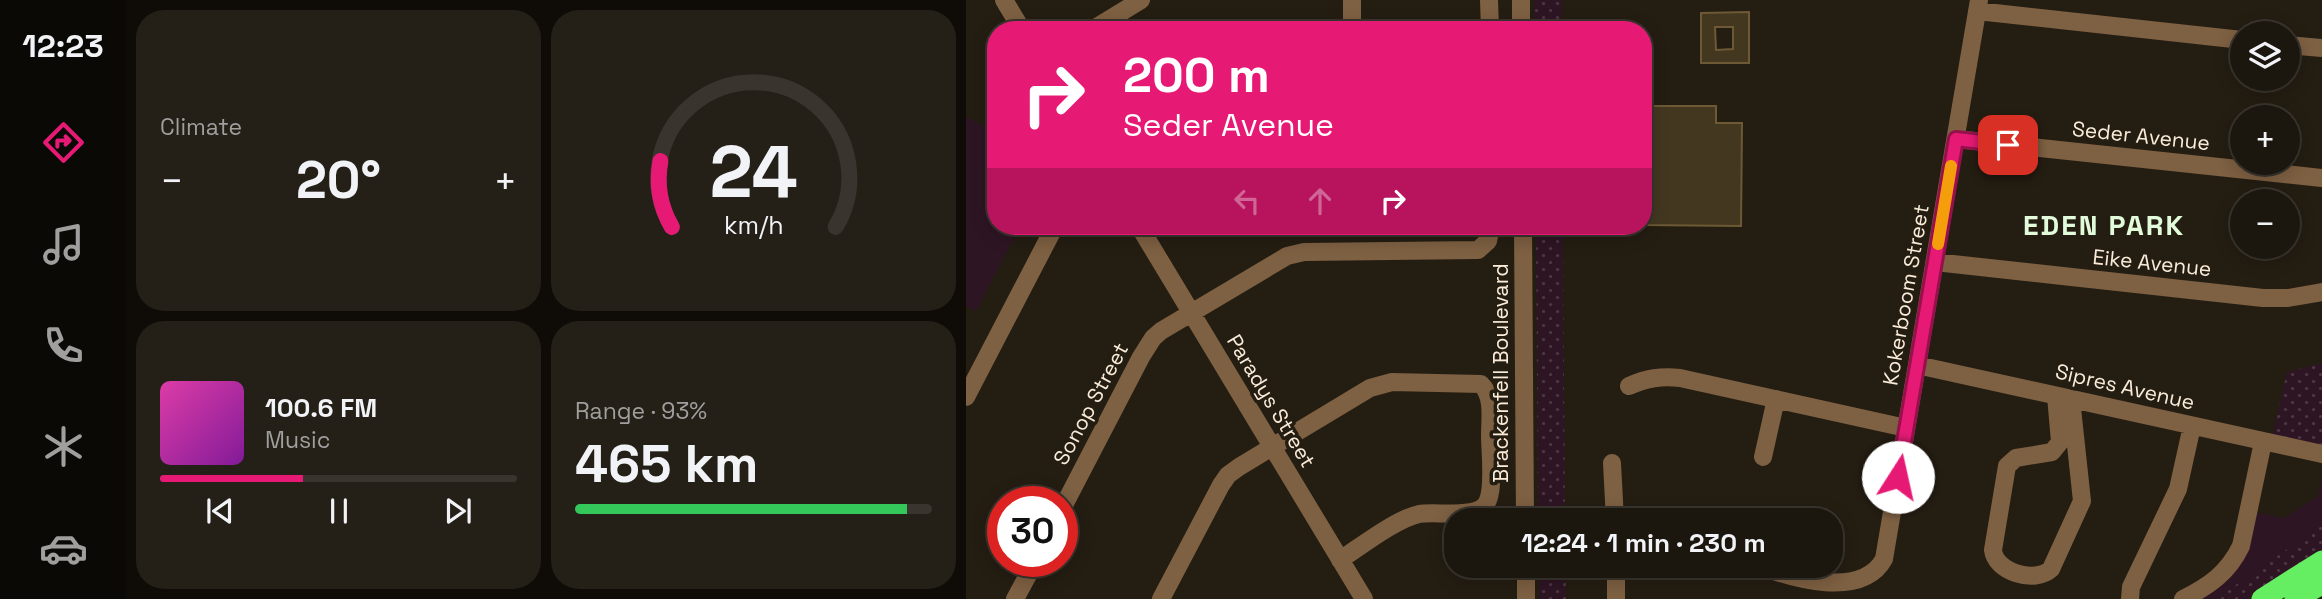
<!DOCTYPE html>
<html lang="en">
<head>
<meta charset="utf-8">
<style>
  body { margin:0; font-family:"Space Grotesk",sans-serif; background:#241f17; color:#f1f3f6; height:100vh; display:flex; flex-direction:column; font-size:26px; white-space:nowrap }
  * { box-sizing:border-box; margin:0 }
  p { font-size:23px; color:#a09f9e }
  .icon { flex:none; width:38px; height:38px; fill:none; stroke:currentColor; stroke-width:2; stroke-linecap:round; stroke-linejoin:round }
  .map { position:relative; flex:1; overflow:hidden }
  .panel { display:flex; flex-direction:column; gap:10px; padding:10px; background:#0f0c08; width:840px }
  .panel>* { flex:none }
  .top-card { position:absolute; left:21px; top:21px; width:665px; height:214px; border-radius:28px; box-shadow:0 4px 18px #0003,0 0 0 2px #39352e; background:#e61a75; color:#fff; overflow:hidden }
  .controls { position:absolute; left:1264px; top:21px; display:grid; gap:14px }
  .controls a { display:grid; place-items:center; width:70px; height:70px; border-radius:50%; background:#1b160e; box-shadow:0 4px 18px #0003,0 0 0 2px #39352e; font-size:35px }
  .speed { position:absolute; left:21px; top:486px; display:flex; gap:14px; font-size:35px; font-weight:700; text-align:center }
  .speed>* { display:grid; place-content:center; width:91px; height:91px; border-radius:50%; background:#1b160e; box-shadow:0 4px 18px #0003,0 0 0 2px #39352e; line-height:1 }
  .speed .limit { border:10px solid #d22; background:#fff; color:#111 }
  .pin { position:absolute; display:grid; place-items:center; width:60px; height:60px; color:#fff; margin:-30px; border-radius:14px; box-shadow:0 4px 10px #0006 }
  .me { position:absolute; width:77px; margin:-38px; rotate:10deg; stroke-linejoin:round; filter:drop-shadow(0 0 5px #0008) }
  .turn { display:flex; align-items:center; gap:24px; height:147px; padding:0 21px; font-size:32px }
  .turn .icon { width:91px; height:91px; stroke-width:2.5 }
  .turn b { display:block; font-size:49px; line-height:60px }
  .lanes { display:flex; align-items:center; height:66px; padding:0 21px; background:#0003; justify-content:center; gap:35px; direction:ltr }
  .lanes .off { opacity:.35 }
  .big { font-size:52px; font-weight:700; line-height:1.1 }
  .panel .widget { flex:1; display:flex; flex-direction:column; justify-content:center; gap:10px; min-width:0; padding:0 24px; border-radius:28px; background:#241f17 }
  .panel .dial { align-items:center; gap:0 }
  .dial svg { height:182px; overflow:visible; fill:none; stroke:#39352e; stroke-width:7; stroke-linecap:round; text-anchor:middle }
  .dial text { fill:#f1f3f6; stroke:none }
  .song { display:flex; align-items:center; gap:21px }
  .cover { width:84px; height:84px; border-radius:10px; background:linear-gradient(135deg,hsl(320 70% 55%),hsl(290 70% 35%)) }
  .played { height:7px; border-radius:4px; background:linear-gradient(90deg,#e61a75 40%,#39352e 40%) }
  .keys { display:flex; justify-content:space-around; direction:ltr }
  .heat { display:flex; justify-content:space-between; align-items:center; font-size:38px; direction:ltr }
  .charge { height:10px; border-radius:5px; background:linear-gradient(90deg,#34c759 93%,#39352e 0) }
  .panel .tiles { flex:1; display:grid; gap:10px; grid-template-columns:repeat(2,1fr) }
  .trip { position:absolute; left:478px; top:508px; width:399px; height:70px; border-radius:28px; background:#1b160e; box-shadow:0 4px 18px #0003,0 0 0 2px #39352e; font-weight:700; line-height:70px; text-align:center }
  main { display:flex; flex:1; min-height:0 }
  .dock { display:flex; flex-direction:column; width:126px; justify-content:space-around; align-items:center; background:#0b0906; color:#a09f9e }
  .dock .icon { width:49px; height:49px }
  .dock .selected { color:#e61a75 }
  .dock b { font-size:32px; color:#f1f3f6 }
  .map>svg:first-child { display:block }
  .grass { fill:url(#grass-dots) }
  .park { fill:#2e1524 }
  .building { fill:#433720; stroke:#6d5934; stroke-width:2; fill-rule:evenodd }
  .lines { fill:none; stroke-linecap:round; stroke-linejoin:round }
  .minor { stroke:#7e6042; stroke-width:18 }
  .highway { stroke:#65ee61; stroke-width:21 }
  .route-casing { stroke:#96114c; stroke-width:18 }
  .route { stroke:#e61a75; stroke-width:12 }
  .slow { stroke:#f59e0b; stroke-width:12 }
  .labels { text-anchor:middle; stroke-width:7; stroke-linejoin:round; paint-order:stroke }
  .street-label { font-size:21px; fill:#fbecd9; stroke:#241d12 }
  .district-label { font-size:28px; font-weight:bold; letter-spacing:2px; fill:#e1fbdb; stroke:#241d12 }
</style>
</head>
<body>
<main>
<nav class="dock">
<b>12:23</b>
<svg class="icon selected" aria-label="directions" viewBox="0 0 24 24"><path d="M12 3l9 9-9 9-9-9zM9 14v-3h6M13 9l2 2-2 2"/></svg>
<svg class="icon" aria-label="music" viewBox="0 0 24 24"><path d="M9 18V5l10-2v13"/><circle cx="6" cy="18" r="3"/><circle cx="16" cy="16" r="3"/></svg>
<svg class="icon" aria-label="phone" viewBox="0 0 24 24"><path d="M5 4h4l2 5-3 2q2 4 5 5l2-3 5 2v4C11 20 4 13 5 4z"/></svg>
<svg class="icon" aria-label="climate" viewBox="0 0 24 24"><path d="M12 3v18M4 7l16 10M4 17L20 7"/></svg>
<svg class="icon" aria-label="car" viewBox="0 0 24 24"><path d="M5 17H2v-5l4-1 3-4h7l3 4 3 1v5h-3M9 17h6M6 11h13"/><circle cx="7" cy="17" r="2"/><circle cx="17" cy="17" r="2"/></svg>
</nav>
<section class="panel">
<div class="tiles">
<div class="widget"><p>Climate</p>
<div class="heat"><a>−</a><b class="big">20°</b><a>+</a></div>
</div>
<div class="widget dial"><svg viewBox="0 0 100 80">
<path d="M14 69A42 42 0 1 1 86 69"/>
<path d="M14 69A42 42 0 0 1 9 40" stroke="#e61a75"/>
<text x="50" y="56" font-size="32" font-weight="700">24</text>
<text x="50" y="72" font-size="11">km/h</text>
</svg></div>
<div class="widget">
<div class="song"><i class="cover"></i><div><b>100.6 FM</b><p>Music</p></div></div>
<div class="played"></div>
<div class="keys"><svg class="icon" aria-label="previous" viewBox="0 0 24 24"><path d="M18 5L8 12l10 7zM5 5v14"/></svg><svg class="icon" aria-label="pause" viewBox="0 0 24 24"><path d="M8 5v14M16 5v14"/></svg><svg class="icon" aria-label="next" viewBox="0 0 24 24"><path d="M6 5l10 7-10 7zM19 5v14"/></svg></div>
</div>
<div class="widget"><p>Range · 93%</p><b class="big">465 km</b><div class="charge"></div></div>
</div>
</section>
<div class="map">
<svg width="1356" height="599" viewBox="0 0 1356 599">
  <defs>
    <pattern id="grass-dots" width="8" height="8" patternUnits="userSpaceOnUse" patternTransform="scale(1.75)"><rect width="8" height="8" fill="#2e1524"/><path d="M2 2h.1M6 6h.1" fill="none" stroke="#4d3743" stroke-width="1.8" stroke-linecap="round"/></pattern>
  </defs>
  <rect width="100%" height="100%" fill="#241d12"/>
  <path class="grass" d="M568,0H596V30H568Z
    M570,226H597L599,520H572Z
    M1356,363V448L1306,436L1321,372Z
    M1356,525V553L1281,599H1249Z
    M573,565H600V599H573Z"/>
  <path class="park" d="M0,117L30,132V226H54L10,311L0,306Z
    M1356,478V525L1249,599H1229L1289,512L1318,518L1352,496Z"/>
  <path class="building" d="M783,12V63H735V13ZM749,27H767V49L750,50Z
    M677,106H750V123H776L775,226L677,225Z"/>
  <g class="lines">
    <path class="minor" d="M38,0L56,30
      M386,0V30
      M523,0L524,30
      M555,0V30
      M1011,11L1276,40
      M126,30L175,0
      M1321,45L1356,48
      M990,139L1356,178
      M173,226L398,599
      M557,226L559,520
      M969,262L1297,298H1322L1356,292
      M951,365L1356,454
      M663,386C681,378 695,376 714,378L940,428
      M1090,396L1094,442L1086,452L1050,458L1041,466L1027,550C1029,572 1069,584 1085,569L1116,501L1105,399
      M0,397L89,226
      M797,457L810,399
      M646,463L649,520
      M96,509L175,357L187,338L195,331L321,256L338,252L512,250L522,241L525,226
      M560,565V599
      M650,565V599
      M791,565C827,579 896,599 918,559L1013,0
      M49,599L69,562
      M195,599L255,485L262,475L273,467L404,388L426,382L515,384C528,397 524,418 524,435C524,452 529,491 520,504C510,519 469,511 453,514C430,519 394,547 374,560
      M1164,599L1165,587L1212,489L1226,426
      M1217,599C1243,586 1262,573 1275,546L1297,442"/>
    <path class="highway" d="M1296,599L1356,561
      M1329,599L1356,584"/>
  </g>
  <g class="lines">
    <defs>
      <path id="route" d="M932,477L990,139L1042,145"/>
    </defs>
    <use href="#route" class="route-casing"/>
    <use href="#route" class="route"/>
    <path class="slow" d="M972,244L985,166"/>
  </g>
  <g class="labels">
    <g class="street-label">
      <text transform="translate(1175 136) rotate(6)" y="7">Seder Avenue</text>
      <text transform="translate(1186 263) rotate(6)" y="7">Eike Avenue</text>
      <text transform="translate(940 295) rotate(-80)" y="7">Kokerboom Street</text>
      <text transform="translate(535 373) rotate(-90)" y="7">Brackenfell Boulevard</text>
      <text transform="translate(1159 387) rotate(13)" y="7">Sipres Avenue</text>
      <text transform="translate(305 401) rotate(59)" y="7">Paradys Street</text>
      <text transform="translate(125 404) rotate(-62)" y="7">Sonop Street</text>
    </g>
    <g class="district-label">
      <text x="1138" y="235">EDEN PARK</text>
    </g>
  </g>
</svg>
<div class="controls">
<a><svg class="icon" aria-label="layers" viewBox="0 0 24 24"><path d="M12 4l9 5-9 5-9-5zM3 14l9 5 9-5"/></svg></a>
<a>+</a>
<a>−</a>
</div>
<div class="speed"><div class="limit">30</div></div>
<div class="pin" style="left:1042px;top:145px;background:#d93025"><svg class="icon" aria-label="arrive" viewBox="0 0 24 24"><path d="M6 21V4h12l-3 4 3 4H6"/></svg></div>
<svg class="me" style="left:932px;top:477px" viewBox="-20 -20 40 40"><circle r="19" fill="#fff"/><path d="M0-13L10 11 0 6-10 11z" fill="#e61a75"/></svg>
<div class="trip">12:24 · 1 min · 230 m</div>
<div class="top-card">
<div class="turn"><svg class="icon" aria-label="right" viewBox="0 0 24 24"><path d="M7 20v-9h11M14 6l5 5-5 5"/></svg><div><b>200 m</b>Seder Avenue</div></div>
<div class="lanes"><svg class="icon off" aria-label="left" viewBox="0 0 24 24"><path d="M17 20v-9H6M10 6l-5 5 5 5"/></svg><svg class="icon off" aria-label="ahead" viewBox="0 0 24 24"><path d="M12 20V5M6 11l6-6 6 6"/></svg><svg class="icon" aria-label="right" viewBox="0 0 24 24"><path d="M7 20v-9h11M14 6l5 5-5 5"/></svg></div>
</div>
</div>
</main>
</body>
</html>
